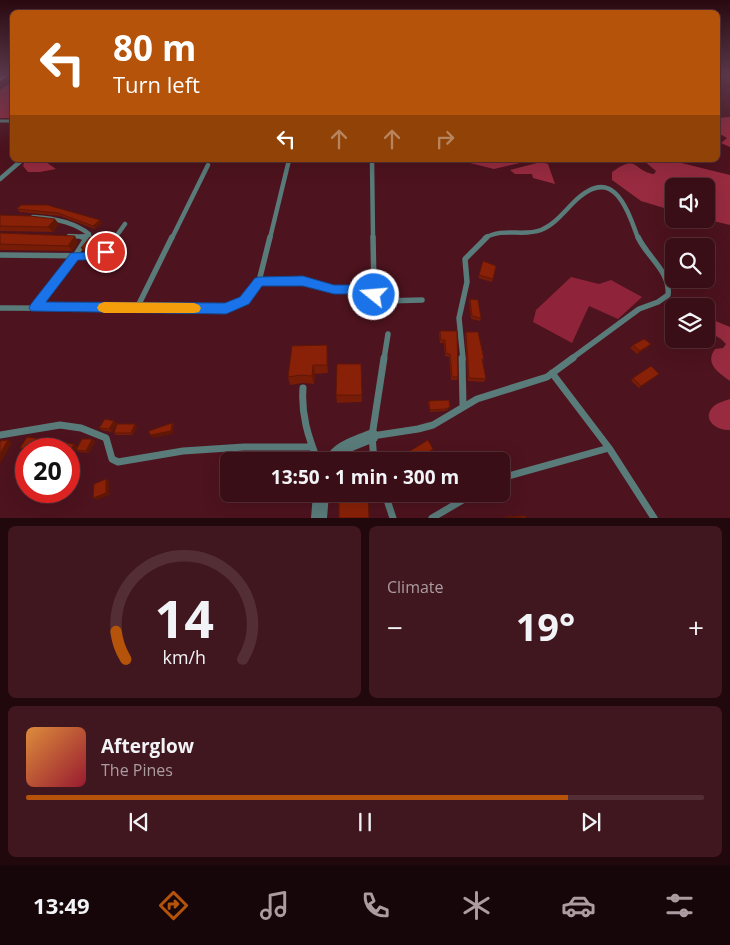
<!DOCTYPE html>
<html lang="en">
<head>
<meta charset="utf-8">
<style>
  body { margin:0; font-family:"Open Sans",sans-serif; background:#41171f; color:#f1f3f6; height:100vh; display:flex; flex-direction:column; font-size:19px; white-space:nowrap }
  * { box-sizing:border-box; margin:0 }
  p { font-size:16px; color:#ab9ca1 }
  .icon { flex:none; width:28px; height:28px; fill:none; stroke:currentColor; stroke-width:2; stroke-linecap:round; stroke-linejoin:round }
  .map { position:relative; height:518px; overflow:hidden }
  .panel { display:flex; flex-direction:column; gap:8px; padding:8px; background:#20080c; flex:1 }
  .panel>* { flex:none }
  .banner { position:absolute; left:10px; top:10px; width:710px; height:152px; border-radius:8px; box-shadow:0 5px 20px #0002,0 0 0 1px #542e35; background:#b45309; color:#fff; overflow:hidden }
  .controls { position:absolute; left:665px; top:178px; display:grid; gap:10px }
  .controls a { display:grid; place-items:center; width:50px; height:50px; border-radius:8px; background:#3a0e16; box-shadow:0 5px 20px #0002,0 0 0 1px #542e35; font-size:25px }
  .speed { position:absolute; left:15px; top:438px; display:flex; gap:10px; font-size:25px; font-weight:700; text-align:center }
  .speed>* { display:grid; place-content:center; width:65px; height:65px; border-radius:50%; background:#3a0e16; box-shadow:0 5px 20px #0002,0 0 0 1px #542e35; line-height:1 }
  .speed .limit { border:8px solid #d22; background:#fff; color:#111 }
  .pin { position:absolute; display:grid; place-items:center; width:42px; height:42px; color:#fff; margin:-21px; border:2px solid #fff; border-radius:50%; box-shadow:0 1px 5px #0007 }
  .me { position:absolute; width:55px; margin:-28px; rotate:287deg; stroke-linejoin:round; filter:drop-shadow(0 0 4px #0008) }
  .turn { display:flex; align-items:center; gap:18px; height:105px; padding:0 20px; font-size:22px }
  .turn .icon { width:65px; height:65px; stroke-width:2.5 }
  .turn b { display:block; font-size:35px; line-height:42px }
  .lanes { display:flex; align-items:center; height:48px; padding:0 20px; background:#0003; justify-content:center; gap:25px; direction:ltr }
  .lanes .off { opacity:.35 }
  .big { font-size:38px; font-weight:700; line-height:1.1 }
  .panel .tile { flex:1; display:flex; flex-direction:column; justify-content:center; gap:8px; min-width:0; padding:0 18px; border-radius:8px; background:#41171f }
  .panel .dial { align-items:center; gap:0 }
  .dial svg { height:130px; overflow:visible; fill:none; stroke:#542e35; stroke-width:7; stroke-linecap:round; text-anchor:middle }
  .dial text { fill:#f1f3f6; stroke:none }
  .song { display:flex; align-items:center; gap:15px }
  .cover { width:60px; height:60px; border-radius:8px; background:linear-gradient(135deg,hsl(30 70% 55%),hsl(350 70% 35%)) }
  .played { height:5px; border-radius:2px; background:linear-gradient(90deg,#b45309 80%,#542e35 80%) }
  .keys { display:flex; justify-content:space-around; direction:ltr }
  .heat { display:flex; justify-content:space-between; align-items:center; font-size:28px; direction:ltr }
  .panel .tiles { flex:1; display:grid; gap:8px; grid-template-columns:1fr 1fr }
  .tile:last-child { grid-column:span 2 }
  .trip { position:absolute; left:220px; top:452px; width:290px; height:50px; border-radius:8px; background:#3a0e16; box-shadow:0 5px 20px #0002,0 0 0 1px #542e35; font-weight:700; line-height:50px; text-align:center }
  .tab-bar { display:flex; height:80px; justify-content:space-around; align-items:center; background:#170609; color:#ab9ca1 }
  .tab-bar .icon { width:35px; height:35px }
  .tab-bar .selected { color:#b45309 }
  .tab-bar b { font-size:22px; color:#f1f3f6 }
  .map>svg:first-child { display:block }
  .green { fill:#8f233a }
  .forest { fill:#982b40 }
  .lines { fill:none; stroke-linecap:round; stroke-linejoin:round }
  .service-far3 { stroke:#597b7a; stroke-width:3 }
  .service-far2 { stroke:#597b7a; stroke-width:4.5 }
  .service-far1 { stroke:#597b7a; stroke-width:5.5 }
  .service { stroke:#597b7a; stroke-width:7 }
  .minor { fill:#597b7a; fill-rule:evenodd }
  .primary { fill:#82ccca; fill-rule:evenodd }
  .wall { fill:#761c07 }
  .shaded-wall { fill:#601706 }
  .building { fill:#892108; stroke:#601706 }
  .route { fill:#1a73e8; stroke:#114b97 }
  .slow { fill:#f59e0b }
</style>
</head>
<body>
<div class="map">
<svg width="730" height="518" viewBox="0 0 730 518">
  <rect width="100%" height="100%" fill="#4d131e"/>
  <path class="green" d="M571,277L599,284L611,280L642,297L618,319L589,306L572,343L533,322L536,310Z"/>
  <path class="forest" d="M12,82V118H0V90Z
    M730,117V147L721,143L727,138L722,135L718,136V118Z
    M25,160H43L56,169L40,172H28L23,166Z
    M458,160H533L494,169Z
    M643,160H669L730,175V225L705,219L706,186H674V211L641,201L612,180V172C638,153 633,171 654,174L656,171Z
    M541,162L548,164L555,184L533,178L532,174H515L510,170Z
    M706,317L730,327V381C719,373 704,364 715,349L723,348L726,344L721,339L706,330Z
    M730,399V430C717,431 702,420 712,408C716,403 724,401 730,399Z"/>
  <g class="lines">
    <path class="service-far3" d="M0,121H12"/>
    <path class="service-far2" d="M372,160L373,238
      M0,179L22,160
      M33,217C52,218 74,222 89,234L87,238
      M69,236L89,237
      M115,238L125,224
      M172,238L208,165
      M270,238L289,160
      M485,238C503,227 523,237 541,230C554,225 564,212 573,203C612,164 626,205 638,238"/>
    <path class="service-far1" d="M82,237H89
      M373,237L374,290
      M0,255L100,256L116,237
      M259,281L270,237
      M35,307L75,256L87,237
      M0,308L226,309L245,300L259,281H303L334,289L374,290L375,295L384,301L422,300
      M137,308L172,237
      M384,359L388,334
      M463,359L459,318L467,282L465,259L487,237
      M571,359L639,309L658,302L668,295C671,272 647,257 638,237"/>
    <path class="service" d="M462,358L463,406
      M552,373L609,448L654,518
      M303,388C301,414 308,437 318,461
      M0,435L60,425L81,428L106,438L112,459L118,462L183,451L244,447H312
      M372,436L418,429L433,425L477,399L547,377L573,358
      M374,461L372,436L384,358
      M501,478L609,448
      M385,494L393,518
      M432,518L473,494"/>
    <path class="minor" d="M372,429L377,431L379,436L377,441L350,452L341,461H324C331,442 355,436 372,429Z
      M313,494H329L327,518H311Z"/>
    <path class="primary" d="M3,75H10L0,81V76Z"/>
  </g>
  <path class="wall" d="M192,160H239V161H192Z
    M21,205L102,223L95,229L60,216L20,212L17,209Z
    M0,215L59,224L53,232L0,231Z
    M0,233L78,242L73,251L0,250Z
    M105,238L107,241L98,251H84L81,248Z
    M483,261L493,279L492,282L478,278Z
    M470,299L481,318L480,321L471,319L469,302Z
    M440,331H457L458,377L457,380H451L449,357L445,356L444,343H440L439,334Z
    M466,332L484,359L483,362L486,379L484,382L468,381L465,335Z
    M651,344L648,347L637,354L630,348L633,345Z
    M328,354V373L315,374L314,384L303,383L290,385L288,377Z
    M361,364L362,402L337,403L336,395Z
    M656,376L639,388L631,381L633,378Z
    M429,401L449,409L445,411L430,412L428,403Z
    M117,423L112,432L102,430L99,428Z
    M135,424L137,427L133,435H116L114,433Z
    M92,439L95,442L89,453L79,452L76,450Z
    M74,444L77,447L72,455H69V449H26V450H24L20,448Z
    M410,451H432L417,461H414L410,453Z"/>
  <path class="shaded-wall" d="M55,219L59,224L53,232L48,227Z
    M100,220L102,223L95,229L93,226Z
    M75,236L78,242L73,251L68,246Z
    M105,238L107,241L98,251L96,248Z
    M651,344L648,347L637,354L640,351Z
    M327,345L328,354V373L327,365Z
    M313,365L315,374L314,384L312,376Z
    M114,421L117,423L112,432L109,429Z
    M172,423L174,425L173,434L153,438L150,435Z
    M135,424L137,427L133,435L131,433Z
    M92,439L95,442L89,453L86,451Z
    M8,440L12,443L0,464V454Z
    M74,444L77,447L72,455L69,453Z
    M433,449L432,451L417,461H415L416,460Z
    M106,479L109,481V495L97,500L93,498Z"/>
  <path class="building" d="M21,205H47L100,220L93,226L58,213L17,209Z
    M0,215L30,216L55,219L48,227L0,226Z
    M0,233L75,236L68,246L0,244Z
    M90,237L105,238L96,248H81Z
    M483,261L496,266L493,279L479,275Z
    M470,299L478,300L481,318L472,316Z
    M440,331H457L458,377H452L450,354L446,353L445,340H441Z
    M466,332H478L484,359H482L486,379L469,378Z
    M644,339L651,344L640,351L633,345Z
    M327,345V365H313L312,376L301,375L288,377L292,346Z
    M337,364H361L362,395H336Z
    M651,366L659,374L641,386L633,378Z
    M449,400L450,407L446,409L430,410L429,401Z
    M105,419L114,421L109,429L99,428Z
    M172,423L171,431L150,435L149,431Z
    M117,424H135L131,433H114Z
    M27,437L74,444L69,453V449H29L20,448Z
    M82,439H92L86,451L76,450Z
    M8,440L0,454V441Z
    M428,440L433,449L416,460L410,451Z
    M106,479V493L93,498L94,484Z
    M368,496L369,518H339V498Z
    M525,516L526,518L505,517Z"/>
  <linearGradient id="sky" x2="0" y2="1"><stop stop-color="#2a0a10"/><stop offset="0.51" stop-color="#5c394c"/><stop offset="1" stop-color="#5c394c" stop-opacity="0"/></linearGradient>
  <rect width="730" height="147" fill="url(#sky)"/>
  <path class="route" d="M106,248L111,252L109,255L96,260H78L46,302L225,303L240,297L255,278L259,277L303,276L334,285H374L379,286L381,295L379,299H370L368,294H334L303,286H262L249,304L226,314L31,311L29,308L31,304L71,253L95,252Z"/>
  <path class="slow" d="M104,302L194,303L199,305L201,308L199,312L194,313H104L99,311L97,308L99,304Z"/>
</svg>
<div class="controls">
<a><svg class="icon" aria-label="sound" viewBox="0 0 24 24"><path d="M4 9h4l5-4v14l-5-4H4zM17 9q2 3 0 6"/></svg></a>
<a><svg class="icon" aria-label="search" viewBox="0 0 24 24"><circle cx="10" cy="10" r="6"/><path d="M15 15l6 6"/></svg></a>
<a><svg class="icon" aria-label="layers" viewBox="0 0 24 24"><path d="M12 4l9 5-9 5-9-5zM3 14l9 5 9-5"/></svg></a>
</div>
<div class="speed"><div class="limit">20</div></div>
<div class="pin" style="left:106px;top:252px;background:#d93025"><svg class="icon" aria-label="arrive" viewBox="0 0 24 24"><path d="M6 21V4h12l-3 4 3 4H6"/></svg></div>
<svg class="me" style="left:374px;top:295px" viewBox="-20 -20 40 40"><circle r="17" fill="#1a73e8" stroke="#fff" stroke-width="3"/><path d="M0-11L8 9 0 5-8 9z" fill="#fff"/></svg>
<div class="trip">13:50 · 1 min · 300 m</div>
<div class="banner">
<div class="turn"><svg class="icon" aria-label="left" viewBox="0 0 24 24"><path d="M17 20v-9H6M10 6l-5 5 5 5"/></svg><div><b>80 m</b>Turn left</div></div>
<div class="lanes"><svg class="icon" aria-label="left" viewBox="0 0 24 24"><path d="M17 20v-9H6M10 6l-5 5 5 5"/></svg><svg class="icon off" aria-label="ahead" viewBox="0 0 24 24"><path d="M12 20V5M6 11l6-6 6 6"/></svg><svg class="icon off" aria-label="ahead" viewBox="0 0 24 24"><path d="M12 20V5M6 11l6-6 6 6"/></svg><svg class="icon off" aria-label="right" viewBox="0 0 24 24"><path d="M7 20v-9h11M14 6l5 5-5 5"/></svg></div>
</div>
</div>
<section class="panel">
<div class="tiles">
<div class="tile dial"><svg viewBox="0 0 100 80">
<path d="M14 69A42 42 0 1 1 86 69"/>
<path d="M14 69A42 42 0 0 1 8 52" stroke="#b45309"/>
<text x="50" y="56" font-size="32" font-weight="700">14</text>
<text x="50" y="72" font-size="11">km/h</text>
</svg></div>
<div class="tile"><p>Climate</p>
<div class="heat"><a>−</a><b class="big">19°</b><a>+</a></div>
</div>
<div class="tile">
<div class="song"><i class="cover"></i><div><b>Afterglow</b><p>The Pines</p></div></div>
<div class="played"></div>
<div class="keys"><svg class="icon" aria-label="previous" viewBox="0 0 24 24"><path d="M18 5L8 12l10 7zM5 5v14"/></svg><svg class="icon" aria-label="pause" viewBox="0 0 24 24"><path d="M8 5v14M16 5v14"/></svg><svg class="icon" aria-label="next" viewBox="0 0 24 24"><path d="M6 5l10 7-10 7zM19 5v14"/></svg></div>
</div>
</div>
</section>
<nav class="tab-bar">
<b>13:49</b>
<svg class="icon selected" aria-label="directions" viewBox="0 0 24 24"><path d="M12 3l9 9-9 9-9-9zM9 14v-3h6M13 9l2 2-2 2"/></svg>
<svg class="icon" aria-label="music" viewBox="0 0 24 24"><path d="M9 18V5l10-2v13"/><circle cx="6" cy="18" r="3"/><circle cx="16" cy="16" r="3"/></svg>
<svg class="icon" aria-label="phone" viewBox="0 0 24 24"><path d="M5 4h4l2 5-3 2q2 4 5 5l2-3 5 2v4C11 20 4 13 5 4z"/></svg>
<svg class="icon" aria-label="climate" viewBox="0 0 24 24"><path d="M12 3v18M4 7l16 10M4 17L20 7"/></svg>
<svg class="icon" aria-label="car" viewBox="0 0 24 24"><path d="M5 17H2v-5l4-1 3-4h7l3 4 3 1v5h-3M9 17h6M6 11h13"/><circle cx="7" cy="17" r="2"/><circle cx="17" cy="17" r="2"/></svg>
<svg class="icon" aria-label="filters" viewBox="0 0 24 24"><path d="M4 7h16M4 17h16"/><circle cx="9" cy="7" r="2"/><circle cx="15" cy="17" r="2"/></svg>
</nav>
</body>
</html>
